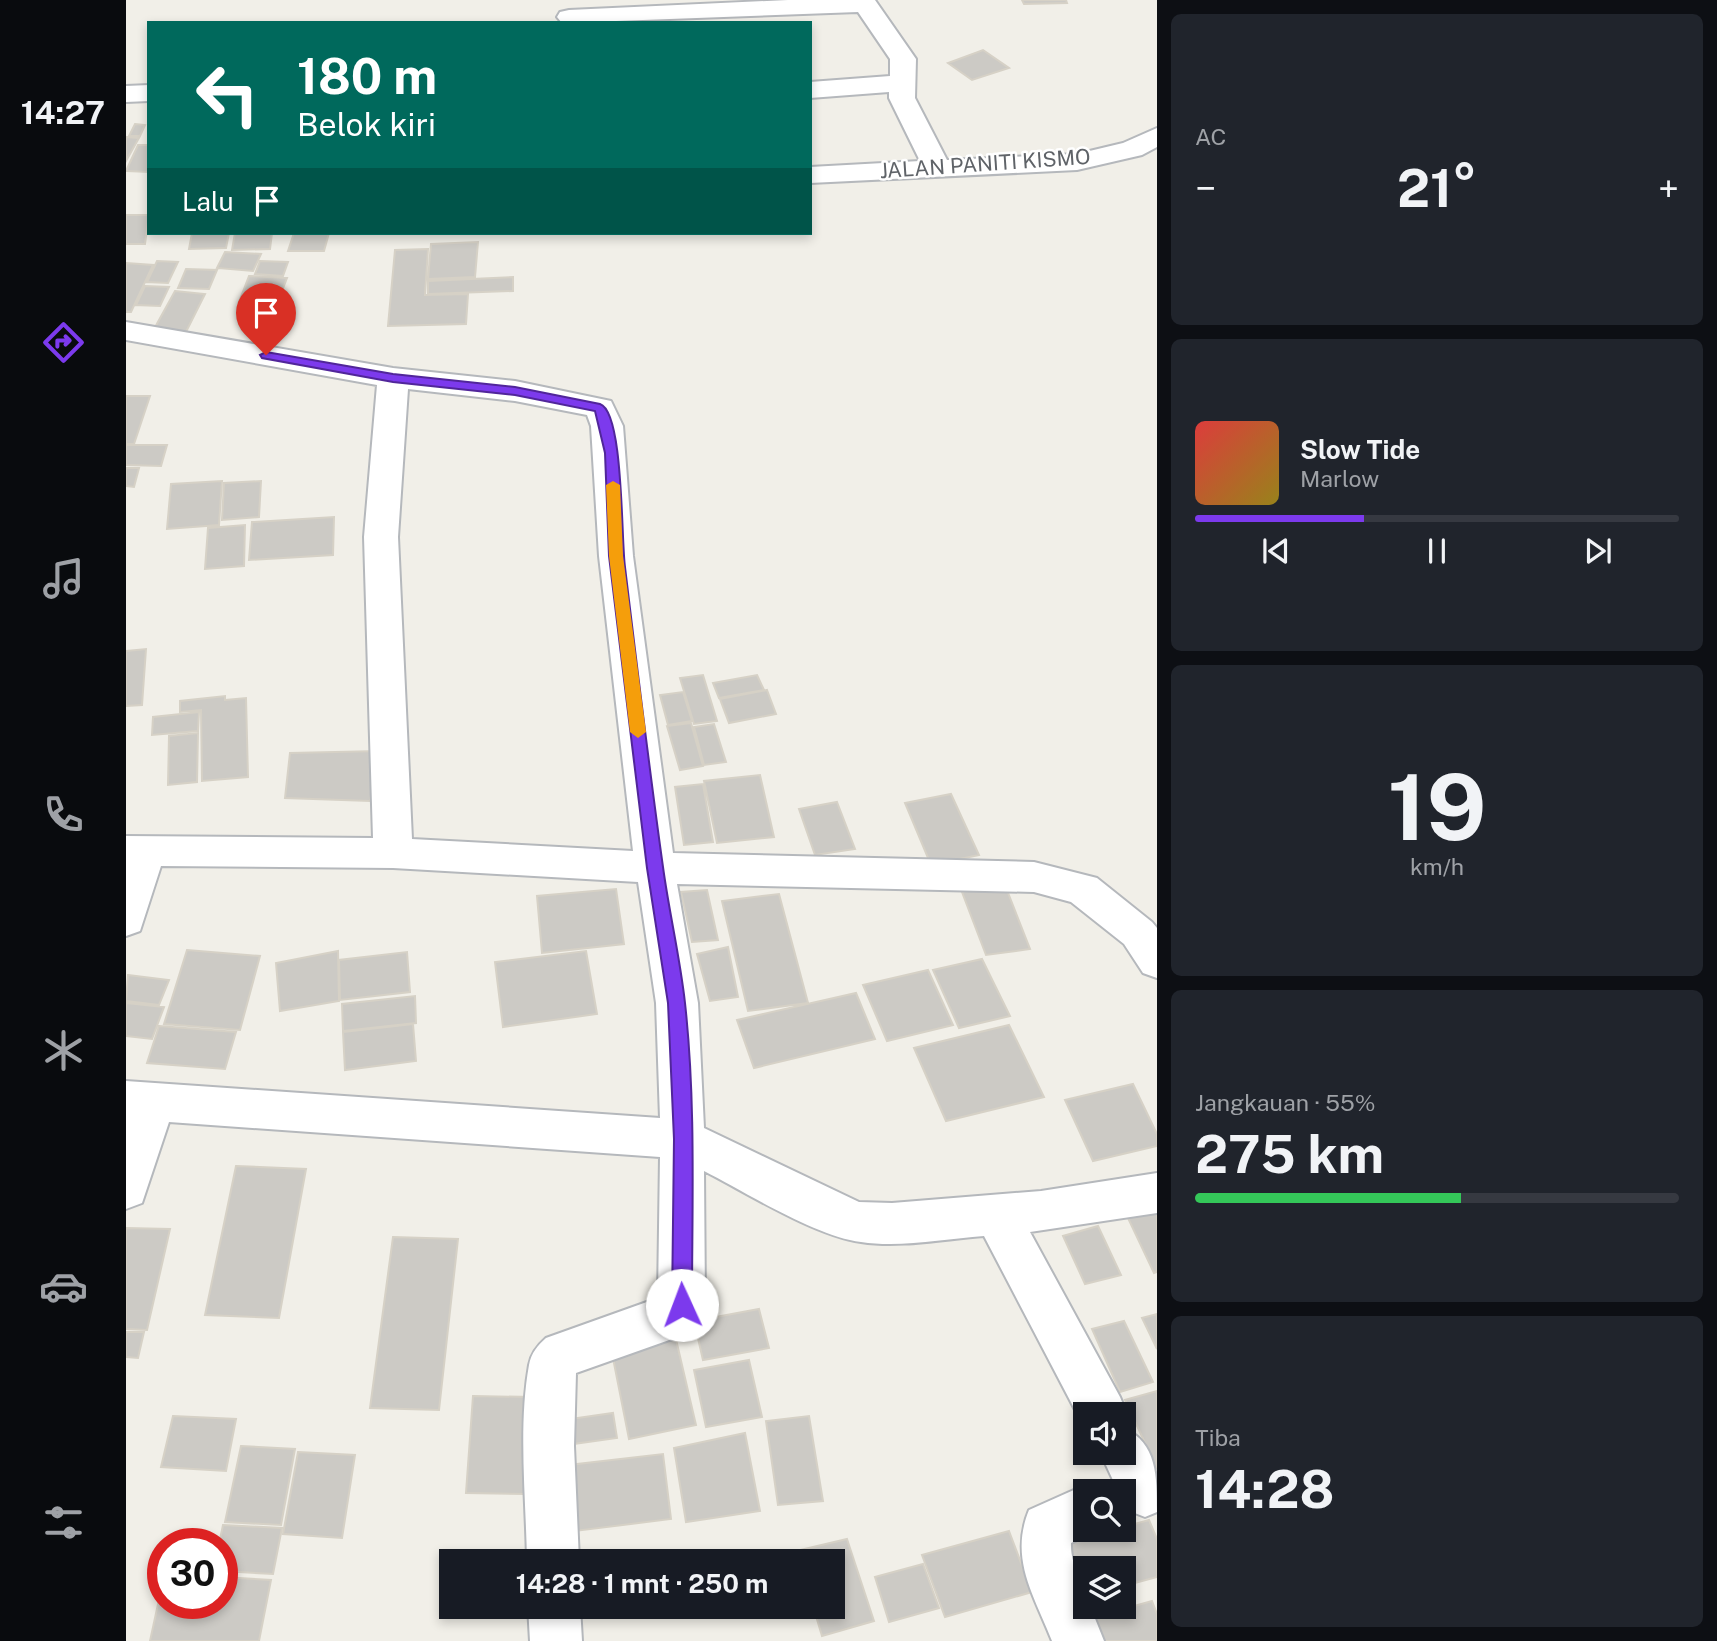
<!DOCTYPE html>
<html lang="id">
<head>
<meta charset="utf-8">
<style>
  body { margin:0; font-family:"Public Sans",sans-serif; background:#20242c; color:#f1f3f6; height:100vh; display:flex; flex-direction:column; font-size:26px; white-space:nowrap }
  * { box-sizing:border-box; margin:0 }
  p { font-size:23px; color:#9ea1a6 }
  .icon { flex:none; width:38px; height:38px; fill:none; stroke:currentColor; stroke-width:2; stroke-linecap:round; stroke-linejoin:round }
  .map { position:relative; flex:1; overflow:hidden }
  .details { display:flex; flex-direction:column; gap:14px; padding:14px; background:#0d0f14; width:560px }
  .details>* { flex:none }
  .guide { position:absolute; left:21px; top:21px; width:665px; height:214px; border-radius:0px; box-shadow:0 4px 10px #0003; background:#00695c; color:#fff; overflow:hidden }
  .tools { position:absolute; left:947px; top:1402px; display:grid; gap:14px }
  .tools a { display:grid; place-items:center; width:63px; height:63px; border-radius:0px; background:#171b24; box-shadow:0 4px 10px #0003; font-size:35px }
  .speed { position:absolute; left:21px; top:1528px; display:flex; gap:14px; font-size:35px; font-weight:700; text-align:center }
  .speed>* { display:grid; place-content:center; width:91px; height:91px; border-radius:50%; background:#171b24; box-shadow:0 4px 10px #0003; line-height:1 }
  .speed .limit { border:10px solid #d22; background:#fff; color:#111 }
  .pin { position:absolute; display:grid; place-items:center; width:60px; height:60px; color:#fff; margin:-72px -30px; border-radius:50% 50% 50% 0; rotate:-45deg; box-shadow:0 0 7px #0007 }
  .pin .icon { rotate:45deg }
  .me { position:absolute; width:77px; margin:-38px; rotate:358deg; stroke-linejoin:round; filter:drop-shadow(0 0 5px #0008) }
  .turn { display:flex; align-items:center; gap:24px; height:147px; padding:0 35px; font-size:32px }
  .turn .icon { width:91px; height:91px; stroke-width:2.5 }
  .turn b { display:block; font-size:49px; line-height:60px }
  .then { display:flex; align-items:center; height:66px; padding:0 35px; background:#0003; gap:14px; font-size:26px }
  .big { font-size:52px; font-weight:700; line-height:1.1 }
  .details .widget { flex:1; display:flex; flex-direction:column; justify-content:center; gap:10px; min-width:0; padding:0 24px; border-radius:10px; background:#20242c }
  .details .dial { align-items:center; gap:0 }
  .dial b { font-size:91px; line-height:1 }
  .song { display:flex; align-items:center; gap:21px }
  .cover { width:84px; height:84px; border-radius:10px; background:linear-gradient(135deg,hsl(0 70% 55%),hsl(50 70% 35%)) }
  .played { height:7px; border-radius:4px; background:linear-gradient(90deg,#7c3aed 35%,#363941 35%) }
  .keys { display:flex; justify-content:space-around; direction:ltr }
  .heat { display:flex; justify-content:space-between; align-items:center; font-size:38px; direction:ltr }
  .charge { height:10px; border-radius:5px; background:linear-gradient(90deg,#34c759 55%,#363941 0) }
  .trip { position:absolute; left:313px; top:1549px; width:406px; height:70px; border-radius:0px; background:#171b24; box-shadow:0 4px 10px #0003; font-weight:700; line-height:70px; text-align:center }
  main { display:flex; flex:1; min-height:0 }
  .tab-bar { display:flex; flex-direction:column; width:126px; justify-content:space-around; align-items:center; background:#090b0e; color:#9ea1a6 }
  .tab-bar .icon { width:49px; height:49px }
  .tab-bar .on { color:#7c3aed }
  .tab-bar b { font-size:32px; color:#f1f3f6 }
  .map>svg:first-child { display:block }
  .building { fill:#cccac5; stroke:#d6d1c6; stroke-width:2 }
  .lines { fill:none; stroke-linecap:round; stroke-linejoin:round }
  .minor-casing { stroke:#b5b8bc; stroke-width:4 }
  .minor { fill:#fff; fill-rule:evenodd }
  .route { fill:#7c3aed; stroke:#51269a; stroke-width:2 }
  .slow { fill:#f59e0b }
  .labels { text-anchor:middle; stroke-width:5; stroke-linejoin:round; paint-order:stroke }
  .far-street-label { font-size:21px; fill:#5f6368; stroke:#fff }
</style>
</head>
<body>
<main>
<nav class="tab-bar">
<b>14:27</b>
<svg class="icon on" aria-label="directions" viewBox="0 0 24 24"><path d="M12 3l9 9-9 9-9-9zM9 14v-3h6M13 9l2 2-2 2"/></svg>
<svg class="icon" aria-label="music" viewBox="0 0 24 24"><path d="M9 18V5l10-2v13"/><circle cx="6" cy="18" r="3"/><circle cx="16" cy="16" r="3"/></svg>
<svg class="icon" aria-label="phone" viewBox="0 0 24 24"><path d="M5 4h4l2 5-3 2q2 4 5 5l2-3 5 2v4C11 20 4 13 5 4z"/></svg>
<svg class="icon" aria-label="climate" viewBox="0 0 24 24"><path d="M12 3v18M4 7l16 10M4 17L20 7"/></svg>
<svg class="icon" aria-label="car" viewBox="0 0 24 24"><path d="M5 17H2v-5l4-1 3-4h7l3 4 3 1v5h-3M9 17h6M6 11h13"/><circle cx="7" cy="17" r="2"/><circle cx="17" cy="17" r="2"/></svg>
<svg class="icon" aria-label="filters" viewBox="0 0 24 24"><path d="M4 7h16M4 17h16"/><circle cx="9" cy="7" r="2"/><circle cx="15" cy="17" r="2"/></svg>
</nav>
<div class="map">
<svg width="1031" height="1641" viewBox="0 0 1031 1641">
  <rect width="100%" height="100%" fill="#f1efe8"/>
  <path class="building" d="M896,0H940L941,3L898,4Z
    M857,50L883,68L846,80L822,63Z
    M9,124L19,125L14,136H3Z
    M0,137L13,138L0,161Z
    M12,145H23V172L0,171Z
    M0,215H23L19,244H0Z
    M66,233H103L100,248L63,249Z
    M109,233H146L144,249L106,250Z
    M168,233H203L198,251H162Z
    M352,242L349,277L302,279L305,244Z
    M302,249L299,295L342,294L340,324L262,326L269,250Z
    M99,252L135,254L127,271L91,268Z
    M31,261L52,262L42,283L21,282Z
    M134,261L162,262L157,276L129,274Z
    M0,263L27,265L5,312H0Z
    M60,269L91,270L83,289L52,288Z
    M123,276L161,278L151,304L113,302Z
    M387,277V291L302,294V281Z
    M19,286L43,287L34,306L10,305Z
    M49,291L79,294L59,334L27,331Z
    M0,396H24L8,444H0Z
    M0,445H41L35,466L0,465Z
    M0,468H13L8,487L0,486Z
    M96,481L93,525L41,529L45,484Z
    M135,481L133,517L96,520L98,483Z
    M208,517L207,555L123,560L126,522Z
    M119,525L118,566L79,569L82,528Z
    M20,649L16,705L0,706V651Z
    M577,675L591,721L568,724L554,678Z
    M631,675L638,690L593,698L587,683Z
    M641,690L650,714L603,723L594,699Z
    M557,692L566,721L542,725L534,695Z
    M99,696V700L120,698L122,777L76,781L75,710L54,712V701Z
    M73,712L72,731L26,735L27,717Z
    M565,723L577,766L554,770L541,726Z
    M588,724L600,762L578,765L568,727Z
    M72,733L71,782L42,785L43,736Z
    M254,751L244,801L159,798L164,753Z
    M634,775L648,837L591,843L578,781Z
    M577,784L587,842L558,845L549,787Z
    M825,794L853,855L805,865L779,803Z
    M711,802L729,849L689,855L673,809Z
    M879,885L904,949L860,955L836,892Z
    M490,889L498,944L416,953L411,896Z
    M581,890L592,940L566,942L555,892Z
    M653,894L682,1003L622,1011L596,901Z
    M602,947L612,997L584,1001L571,954Z
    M61,950L134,956L114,1030L38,1024Z
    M212,951L213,1001L154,1011L150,963Z
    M460,951L471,1014L377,1027L369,962Z
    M281,952L284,992L214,1000L213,960Z
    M856,959L884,1016L833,1028L807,970Z
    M802,970L827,1025L761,1041L737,985Z
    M2,975L43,980L33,1005L0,1001Z
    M730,993L749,1039L628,1068L611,1020Z
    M289,996L290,1023L217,1031L216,1004Z
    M0,1003L38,1007L26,1039L0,1036Z
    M287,1024L290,1061L219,1070L217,1032Z
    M883,1025L918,1097L820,1121L788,1048Z
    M33,1026L110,1032L99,1069L21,1063Z
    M1007,1084L1031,1134V1146L967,1161L939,1100Z
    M110,1166L180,1169L153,1318L79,1315Z
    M1031,1208V1272L1028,1273L1001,1216Z
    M972,1226L995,1275L959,1284L937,1236Z
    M0,1228L44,1229L21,1330L0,1329Z
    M267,1237L332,1239L313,1410L244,1408Z
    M633,1309L643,1348L577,1360L568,1321Z
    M1031,1314V1349L1016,1318Z
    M998,1321L1027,1382L994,1392L966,1329Z
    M0,1332H18L12,1358L0,1357Z
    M549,1335L570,1425L503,1439L485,1348Z
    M623,1360L636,1417L580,1427L568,1370Z
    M1031,1391V1469L999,1400Z
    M347,1396L406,1397L400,1494L340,1493Z
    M487,1413L491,1438L440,1445L437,1420Z
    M47,1416L110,1419L100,1471L35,1467Z
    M683,1416L697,1501L652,1505L640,1421Z
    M619,1433L634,1511L560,1522L548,1448Z
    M115,1446L169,1449L155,1525L99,1522Z
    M172,1452L229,1455L216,1538L157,1534Z
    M537,1454L545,1519L449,1531L443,1465Z
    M1023,1520L1031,1539V1577L998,1586V1568H959V1597L946,1601L926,1547Z
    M97,1525L156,1528L147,1574L96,1571V1544H93Z
    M883,1531L906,1592L819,1617L796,1555Z
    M721,1539L748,1621L696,1636L687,1606H707V1561H673L670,1551Z
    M797,1564L813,1608L763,1622L749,1577Z
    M96,1577L145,1580L133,1641H24L37,1581V1603H96Z
    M1026,1601L1031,1614V1641H963L955,1621Z"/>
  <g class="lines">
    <defs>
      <path id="minor" d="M662,0H749L790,59L789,98L821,160L951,154L997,143L1031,128V147L1016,155L951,170L684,183V167L794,161L763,98V92L684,98V82L764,76V59L732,12L436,23L431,17L434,12L443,10Z
        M23,85V101L0,102V86Z
        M0,322L267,368L389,381L485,401L497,426L507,556L547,853L908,862L971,878L1026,922L1031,928V978L1017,973L998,944L945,902L908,892L551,884L572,1003L578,1128L733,1202L766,1203L915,1191L1031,1173V1213L904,1232L994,1397L1001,1414L998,1423V1414H959V1429L858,1236C818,1239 774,1248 735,1242C689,1236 621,1193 578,1171L579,1305L563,1333L450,1373L448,1446L453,1561H401C400,1498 392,1426 403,1365C405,1353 412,1345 420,1338L532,1298L534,1157L43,1122L16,1203L0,1209V1081L534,1118L530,1003L512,882L267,868L35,866L14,931L0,936V836L247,838L238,537L251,385L0,340ZM282,389L389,401L461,415L465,426L473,556L507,851L286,839L272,537Z
        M998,1428C1031,1443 1031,1476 1031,1512L1019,1517L1001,1510L998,1491H992L974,1452H998Z
        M959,1485L974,1491H959V1530H973L945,1543C944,1566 959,1584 959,1606H964L978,1641H926C908,1595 883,1559 903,1510Z
        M402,1606H454L456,1641H404Z"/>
    </defs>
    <use href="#minor" class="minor-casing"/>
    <use href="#minor" class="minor"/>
  </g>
  <path class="route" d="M140,352L267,374L389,387L474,404C498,412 495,540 499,567C511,667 523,767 537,867C543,912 554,957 559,1003C570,1102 566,1205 566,1305L563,1311L556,1314L549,1311L546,1305L548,1139L542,1003L521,868L483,556L479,453L469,411L389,395L267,382L136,358L134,355Z"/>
  <path class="slow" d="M487,481L494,485L497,556L520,732L512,738L504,732L483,556L480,485Z"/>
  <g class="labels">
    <g class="far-street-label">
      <text transform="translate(859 164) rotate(-4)" y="7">JALAN PANITI KISMO</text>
    </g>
  </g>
</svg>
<div class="tools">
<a><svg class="icon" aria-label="sound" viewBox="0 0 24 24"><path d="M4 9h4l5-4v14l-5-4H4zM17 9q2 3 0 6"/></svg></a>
<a><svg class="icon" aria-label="search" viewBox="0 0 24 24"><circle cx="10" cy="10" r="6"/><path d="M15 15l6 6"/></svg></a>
<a><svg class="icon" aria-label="layers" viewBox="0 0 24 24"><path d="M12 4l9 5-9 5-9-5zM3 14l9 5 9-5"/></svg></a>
</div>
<div class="speed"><div class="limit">30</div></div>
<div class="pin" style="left:140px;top:355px;background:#d93025"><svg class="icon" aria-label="arrive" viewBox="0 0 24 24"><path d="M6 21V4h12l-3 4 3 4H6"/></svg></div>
<svg class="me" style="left:556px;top:1305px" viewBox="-20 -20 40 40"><circle r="19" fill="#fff"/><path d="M0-13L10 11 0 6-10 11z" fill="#7c3aed"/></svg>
<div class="trip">14:28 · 1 mnt · 250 m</div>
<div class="guide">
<div class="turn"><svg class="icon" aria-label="left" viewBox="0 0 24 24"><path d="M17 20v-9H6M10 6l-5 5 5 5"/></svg><div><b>180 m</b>Belok kiri</div></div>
<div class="then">Lalu<svg class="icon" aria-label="arrive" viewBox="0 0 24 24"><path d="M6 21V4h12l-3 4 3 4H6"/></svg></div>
</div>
</div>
<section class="details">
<div class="widget"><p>AC</p>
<div class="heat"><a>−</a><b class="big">21°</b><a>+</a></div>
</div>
<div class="widget">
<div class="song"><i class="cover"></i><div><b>Slow Tide</b><p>Marlow</p></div></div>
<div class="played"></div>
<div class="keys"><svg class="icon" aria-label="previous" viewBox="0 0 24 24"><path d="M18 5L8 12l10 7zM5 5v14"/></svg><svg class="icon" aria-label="pause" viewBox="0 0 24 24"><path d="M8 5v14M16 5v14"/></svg><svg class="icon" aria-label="next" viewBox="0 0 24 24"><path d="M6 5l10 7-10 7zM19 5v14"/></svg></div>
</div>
<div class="widget dial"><b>19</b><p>km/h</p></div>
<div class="widget"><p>Jangkauan · 55%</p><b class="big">275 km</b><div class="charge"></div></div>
<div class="widget"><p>Tiba</p><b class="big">14:28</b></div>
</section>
</main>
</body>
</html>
